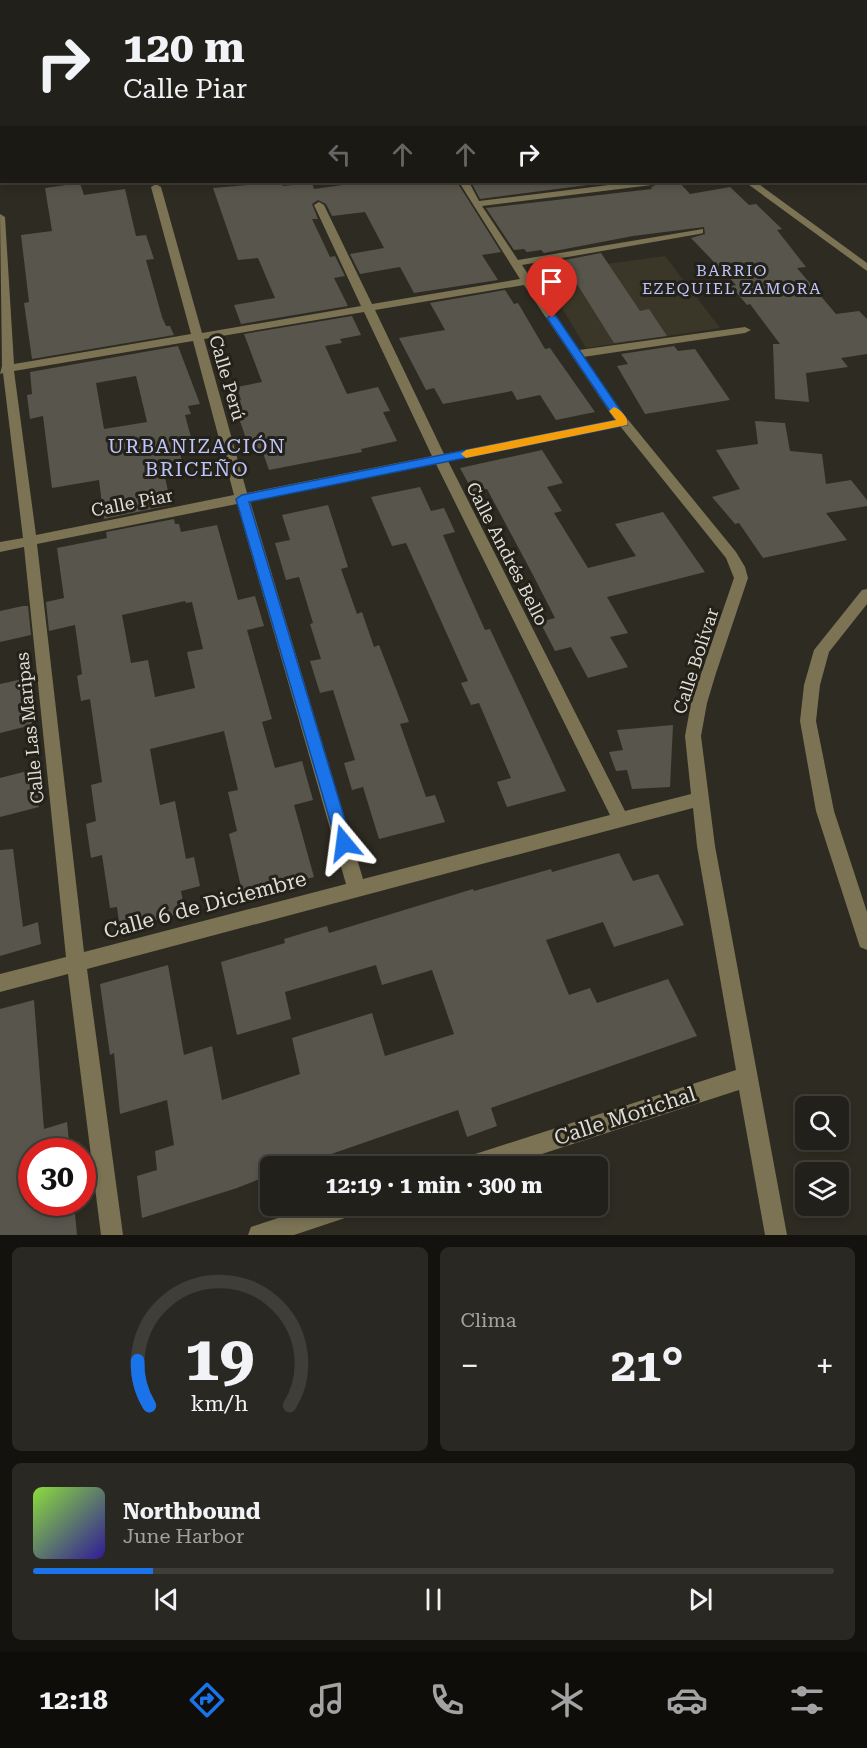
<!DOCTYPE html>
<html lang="es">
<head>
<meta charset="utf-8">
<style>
  body { margin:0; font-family:"Roboto Serif",serif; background:#2a2823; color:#f1f3f6; height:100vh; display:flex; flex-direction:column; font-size:22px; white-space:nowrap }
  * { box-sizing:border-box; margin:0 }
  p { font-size:20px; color:#a2a3a2 }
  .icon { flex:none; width:33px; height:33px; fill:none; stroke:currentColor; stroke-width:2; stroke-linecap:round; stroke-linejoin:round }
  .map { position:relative; height:1235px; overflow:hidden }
  .sheet { display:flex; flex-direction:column; gap:12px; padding:12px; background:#13120e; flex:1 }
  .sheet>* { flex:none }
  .hud { position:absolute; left:0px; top:0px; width:867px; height:183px; box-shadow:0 3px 9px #0003,0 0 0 2px #3f3e39; background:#22201a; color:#f1f3f6; overflow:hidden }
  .tools { position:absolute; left:795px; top:1096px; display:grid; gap:12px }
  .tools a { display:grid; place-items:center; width:54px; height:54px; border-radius:9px; background:#22201a; box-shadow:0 3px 9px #0003,0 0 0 2px #3f3e39; font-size:30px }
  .speed { position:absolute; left:18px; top:1138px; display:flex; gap:12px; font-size:30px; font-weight:700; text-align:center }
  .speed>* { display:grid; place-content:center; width:78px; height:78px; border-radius:50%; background:#22201a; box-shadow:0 3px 9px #0003,0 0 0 2px #3f3e39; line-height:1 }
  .speed .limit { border:9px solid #d22; background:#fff; color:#111 }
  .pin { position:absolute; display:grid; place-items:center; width:51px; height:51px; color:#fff; margin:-62px -26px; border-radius:50% 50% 50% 0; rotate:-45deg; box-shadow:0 0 6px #0007 }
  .pin .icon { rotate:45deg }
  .me { position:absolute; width:66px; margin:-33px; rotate:344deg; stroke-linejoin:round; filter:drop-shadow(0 0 4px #0008) }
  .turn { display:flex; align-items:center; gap:21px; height:126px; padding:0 24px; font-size:27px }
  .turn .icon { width:78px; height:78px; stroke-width:2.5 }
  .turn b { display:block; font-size:42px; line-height:51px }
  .lanes { display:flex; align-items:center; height:57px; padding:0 24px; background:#0003; justify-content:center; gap:30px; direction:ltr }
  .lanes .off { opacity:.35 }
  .big { font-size:45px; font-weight:700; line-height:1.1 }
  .sheet .card { flex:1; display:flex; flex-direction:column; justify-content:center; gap:9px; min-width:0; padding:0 21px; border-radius:9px; background:#2a2823 }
  .sheet .dial { align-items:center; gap:0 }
  .dial svg { height:156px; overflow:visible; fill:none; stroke:#3f3e39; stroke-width:7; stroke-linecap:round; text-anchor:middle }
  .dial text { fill:#f1f3f6; stroke:none }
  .song { display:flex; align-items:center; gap:18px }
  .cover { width:72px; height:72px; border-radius:9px; background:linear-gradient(135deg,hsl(90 70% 55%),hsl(250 70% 35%)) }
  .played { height:6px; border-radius:3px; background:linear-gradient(90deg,#1a73e8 15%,#3f3e39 15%) }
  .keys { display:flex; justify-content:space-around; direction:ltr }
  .heat { display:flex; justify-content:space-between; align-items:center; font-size:33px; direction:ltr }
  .sheet .tiles { flex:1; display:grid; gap:12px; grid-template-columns:1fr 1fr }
  .card:last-child { grid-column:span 2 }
  .trip { position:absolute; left:260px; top:1156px; width:348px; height:60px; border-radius:9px; background:#22201a; box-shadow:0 3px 9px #0003,0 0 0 2px #3f3e39; font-weight:700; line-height:60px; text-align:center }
  .menu { display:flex; height:96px; justify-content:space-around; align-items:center; background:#0e0d0a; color:#a2a3a2 }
  .menu .icon { width:42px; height:42px }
  .menu .active { color:#1a73e8 }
  .menu b { font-size:27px; color:#f1f3f6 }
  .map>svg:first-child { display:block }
  .built { fill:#3b3728 }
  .building { fill:#58554c; fill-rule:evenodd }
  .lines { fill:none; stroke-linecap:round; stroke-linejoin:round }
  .minor { fill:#7b7354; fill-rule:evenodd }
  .route { fill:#1a73e8; stroke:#114b97; stroke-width:1.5 }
  .slow { fill:#f59e0b }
  .labels { text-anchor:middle; stroke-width:6; stroke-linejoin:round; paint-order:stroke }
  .far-neighbourhood-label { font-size:16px; letter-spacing:1.5px; fill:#bdc5fd; stroke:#242119 }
  .street-label { font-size:18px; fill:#dfddd7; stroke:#242119 }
  .neighbourhood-label { font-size:20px; letter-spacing:1.5px; fill:#bdc5fd; stroke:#242119 }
  .near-street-label { font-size:21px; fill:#dfddd7; stroke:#242119 }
</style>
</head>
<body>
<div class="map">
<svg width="867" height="1235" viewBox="0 0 867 1235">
  <rect width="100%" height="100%" fill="#2e2b22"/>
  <path class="built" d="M665,256L720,328L586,348L541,273Z"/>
  <path class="building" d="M283,182V186L312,183L314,189L364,182H457L501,252L482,255L498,280L414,293L400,267L360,274L350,254L384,248L365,212L332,216L326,204L318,200L312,204L318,219H312L330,257L335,256L345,276L334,278L348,306L241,324L234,305L275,298L258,258L238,260L213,188Z
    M471,182H585L588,185L480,199Z
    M679,182L690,194L730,187L749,205L756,204L782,229L777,230L806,267L797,268L836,314L859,311L867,319V354L841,358L848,367L806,373L809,402L775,399L773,344H780L750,304L747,305L731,286L736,285L691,238L705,234L704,227L633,236L544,253L541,250L527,252L524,249L514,250L486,208L652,189L651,187L658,184Z
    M80,183L84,195L125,189L136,236L146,235L154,259L146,260L162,317L166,326H170L174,335L32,359L24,303L29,302L21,235L52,231L45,188Z
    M601,253L640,311L649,309L667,336L614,343L577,284L564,286L549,263Z
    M505,290L514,304L518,303L545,349L550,348L595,412L556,420L540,395L517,400L512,391L443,404L434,388L426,390L399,338L445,330L430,303Z
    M352,316L361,335L340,339L342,343L325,346L347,394L378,387L390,411L383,412L397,441L361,449L362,452L269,470L262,450L251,453L233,401L241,400L237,387L262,382L244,334Z
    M178,346L200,404L188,406L191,414L185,415L191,437L176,440L183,464L163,468L171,505L104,519L99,480L52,488L43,416L30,419L27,395L32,394L30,372ZM136,376L147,422L104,429L96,383Z
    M674,346L678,351L695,349L730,400L645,414L617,366L628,364L621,354Z
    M755,421L785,423L790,451L822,454L826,484L851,480L867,500V506L826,513L847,540L763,558L739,523L735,524L712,497L740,489L716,450L758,444Z
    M542,450L563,483L547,487L562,511L554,513L588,568L636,556L615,524L663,512L705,572L607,597L628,633L610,637L628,667L588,678L571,647L555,651L540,622L555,618L533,575L487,489L473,492L460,468Z
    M420,487L431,511L444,508L455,532L443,535L458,570L485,630L490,629L566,791L507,807L497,782L511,778L479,703L471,705L461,683L468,681L406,543L392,546L371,497Z
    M328,505L348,567L341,569L357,614L362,612L374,647L379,645L409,722L400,724L426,797L435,795L445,822L379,839L363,787L352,790L344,763L355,760L333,690L320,693L310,661L321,659L310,624L313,623L299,577L286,580L275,543L290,540L282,515Z
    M174,519L175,524H179L181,532L217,525L238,600L255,596L264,626L247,630L272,719L262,722L275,768L302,761L313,800L294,805L314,877L243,896L229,834L237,831L228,792L238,790L224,731L150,749L160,805L175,801L186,859L194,857L200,886L181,891L185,912L120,930L117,907L110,908L102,855L91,858L86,824L96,821L91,785L102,782L90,699L81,701L77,676L82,674L75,625L49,631L46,602L64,598L57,548L107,538L106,532ZM185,601L186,603L192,602L203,649L187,652L195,688L155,697L148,660L131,663L122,615Z
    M23,606H28L31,635L0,642V611Z
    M27,678L32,725L0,733V684Z
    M673,725L670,787L632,789L627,770L616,771L609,752L623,750L617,730Z
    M35,769L39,807L0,817V778Z
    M13,849L23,927L38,922L41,944L0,956V850Z
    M619,853L633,881L658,874L684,925L614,947L603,922L546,940L569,995L590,988L597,1003L668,979L697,1036L491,1108L497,1126L467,1137L458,1110L294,1167H270V1175L237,1188L142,1218L137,1176L157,1170L155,1151L174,1145L167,1100L120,1114L114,1053L110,1055L100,984L168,965L184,1055L212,1046L222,1100L300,1074L292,1038L372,1013L385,1056L454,1034L432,970L382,985L376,965L285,992L291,1019L237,1035L221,962L285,943L284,939L327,926L329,933L473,889L474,891L551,869L552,872Z
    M34,1000L44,1129L67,1122L70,1152H32V1203H74L77,1235H0V1009Z"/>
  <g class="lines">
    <path class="minor" d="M70,0H78L69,2Z
      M255,0H263V2H255Z
      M406,0H414L415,2H407Z
      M589,0H597L598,2H590Z
      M0,67H2V73H0Z
      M459,182H469L479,201L633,182H657L652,185L482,206L518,260L703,229V233L699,234L522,265L579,350L745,327L751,330L745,333L583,357L612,400L736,552L745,567L748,578L716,673L707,703L701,736L715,846L787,1235H765L739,1090L502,1167H458L461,1159L469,1156L736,1070L697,846L693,808L87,969L123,1235H101L68,974L0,992V974L66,957L24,547L0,552V542L23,538L3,373L0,374L2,366L0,214L5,217L14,364L191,334L151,187L156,184L161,187L202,333L361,306L314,205L319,202L324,205L372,304L520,279ZM524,285L615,420L444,454L375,310ZM364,312L432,456L247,493L204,339ZM193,341L234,495L36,535L14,371ZM620,426L726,558L734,578L691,703L685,736L691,794L625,811L448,461ZM436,464L610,815L363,879L250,501ZM237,504L346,884L84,952L37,544Z
      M745,182H756L867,263V271Z
      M867,589V604L829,652L820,685L816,721L834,811L867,912V950L860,947L858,941L816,811L800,721L804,685L814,650L862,590Z
      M314,1206H360L357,1214L294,1235H248L251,1227Z"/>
  </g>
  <path class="route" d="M552,315L556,316L627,420V425L249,502L352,843L350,848L344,850L338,848L236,499L242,495L616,420L547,318Z"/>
  <path class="slow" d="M614,407C620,409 630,419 627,425L466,458L461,454L466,450L616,420L609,411Z"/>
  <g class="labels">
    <g class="far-neighbourhood-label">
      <text x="732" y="276">BARRIO<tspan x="732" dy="18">EZEQUIEL ZAMORA</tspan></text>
    </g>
    <g class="street-label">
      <text transform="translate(227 378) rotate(74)" y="6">Calle Perú</text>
      <text transform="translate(132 503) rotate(-11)" y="6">Calle Piar</text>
      <text transform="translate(507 554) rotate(63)" y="6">Calle Andrés Bello</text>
      <text transform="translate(696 661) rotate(-72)" y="6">Calle Bolívar</text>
      <text transform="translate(30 728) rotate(-96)" y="6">Calle Las Maripas</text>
    </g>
    <g class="neighbourhood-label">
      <text x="197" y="453">URBANIZACIÓN<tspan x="197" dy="23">BRICEÑO</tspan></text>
    </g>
    <g class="near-street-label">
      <text transform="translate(205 905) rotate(-15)" y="7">Calle 6 de Diciembre</text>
      <text transform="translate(625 1116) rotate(-18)" y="7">Calle Morichal</text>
    </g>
  </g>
</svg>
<div class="tools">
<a><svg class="icon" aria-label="search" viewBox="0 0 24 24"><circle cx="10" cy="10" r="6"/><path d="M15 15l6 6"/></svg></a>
<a><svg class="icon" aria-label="layers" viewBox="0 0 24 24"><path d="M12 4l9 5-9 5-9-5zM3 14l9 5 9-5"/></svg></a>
</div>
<div class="speed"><div class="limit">30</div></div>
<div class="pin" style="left:552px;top:318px;background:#d93025"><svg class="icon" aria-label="arrive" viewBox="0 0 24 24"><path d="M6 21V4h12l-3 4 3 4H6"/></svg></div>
<svg class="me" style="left:344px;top:843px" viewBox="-20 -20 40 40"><path d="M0-17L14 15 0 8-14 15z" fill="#1a73e8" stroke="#fff" stroke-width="4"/></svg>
<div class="trip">12:19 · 1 min · 300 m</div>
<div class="hud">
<div class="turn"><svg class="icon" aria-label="right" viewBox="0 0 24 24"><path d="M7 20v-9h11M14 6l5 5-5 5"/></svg><div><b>120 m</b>Calle Piar</div></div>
<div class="lanes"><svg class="icon off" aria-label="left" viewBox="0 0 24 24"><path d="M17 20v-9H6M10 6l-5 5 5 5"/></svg><svg class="icon off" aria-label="ahead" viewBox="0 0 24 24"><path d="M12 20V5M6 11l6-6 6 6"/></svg><svg class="icon off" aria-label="ahead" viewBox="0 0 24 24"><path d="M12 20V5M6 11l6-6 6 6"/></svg><svg class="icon" aria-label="right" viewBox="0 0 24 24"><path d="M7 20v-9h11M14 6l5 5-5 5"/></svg></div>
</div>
</div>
<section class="sheet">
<div class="tiles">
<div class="card dial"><svg viewBox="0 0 100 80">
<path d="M14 69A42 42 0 1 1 86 69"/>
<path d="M14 69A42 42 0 0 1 8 46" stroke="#1a73e8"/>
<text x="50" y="56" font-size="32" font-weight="700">19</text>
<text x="50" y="72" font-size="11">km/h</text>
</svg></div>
<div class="card"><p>Clima</p>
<div class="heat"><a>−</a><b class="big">21°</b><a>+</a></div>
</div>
<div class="card">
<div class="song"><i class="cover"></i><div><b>Northbound</b><p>June Harbor</p></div></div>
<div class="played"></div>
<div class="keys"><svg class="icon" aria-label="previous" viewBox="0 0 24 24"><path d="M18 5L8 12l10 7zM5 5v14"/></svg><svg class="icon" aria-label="pause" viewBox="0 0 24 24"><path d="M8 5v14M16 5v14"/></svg><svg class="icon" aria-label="next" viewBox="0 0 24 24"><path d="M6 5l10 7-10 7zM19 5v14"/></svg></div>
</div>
</div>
</section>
<nav class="menu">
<b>12:18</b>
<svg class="icon active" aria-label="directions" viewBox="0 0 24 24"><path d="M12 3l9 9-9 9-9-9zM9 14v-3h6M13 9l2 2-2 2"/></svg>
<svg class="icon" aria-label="music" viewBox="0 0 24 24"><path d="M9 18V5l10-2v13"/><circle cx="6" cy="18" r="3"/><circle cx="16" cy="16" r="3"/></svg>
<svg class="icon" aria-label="phone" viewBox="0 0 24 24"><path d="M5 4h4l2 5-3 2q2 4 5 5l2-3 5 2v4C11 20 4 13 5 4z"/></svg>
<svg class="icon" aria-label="climate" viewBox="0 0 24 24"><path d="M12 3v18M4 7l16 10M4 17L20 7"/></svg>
<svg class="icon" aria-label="car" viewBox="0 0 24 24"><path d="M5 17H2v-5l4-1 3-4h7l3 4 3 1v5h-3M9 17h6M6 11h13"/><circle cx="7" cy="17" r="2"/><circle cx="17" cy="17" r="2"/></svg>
<svg class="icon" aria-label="filters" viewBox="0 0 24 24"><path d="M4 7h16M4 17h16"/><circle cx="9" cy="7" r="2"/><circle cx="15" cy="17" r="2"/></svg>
</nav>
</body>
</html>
